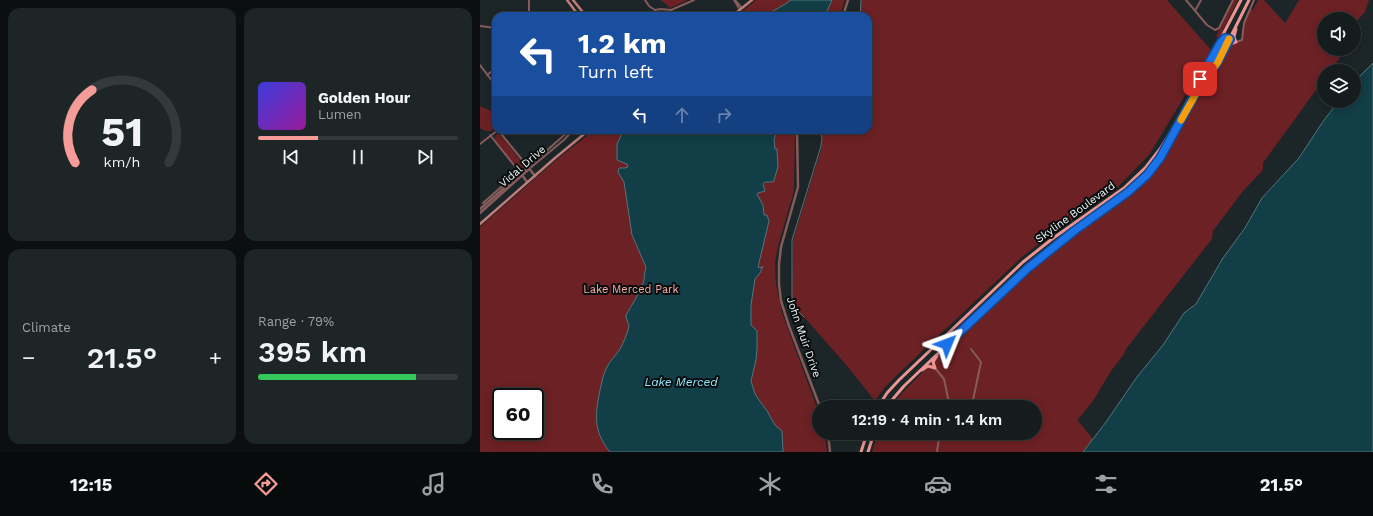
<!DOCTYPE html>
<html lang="en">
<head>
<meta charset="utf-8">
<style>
  body { margin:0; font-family:"Work Sans",sans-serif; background:#1e2526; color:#f1f3f6; height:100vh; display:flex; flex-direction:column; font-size:15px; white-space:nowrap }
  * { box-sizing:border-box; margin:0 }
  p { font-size:13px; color:#9da1a4 }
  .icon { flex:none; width:22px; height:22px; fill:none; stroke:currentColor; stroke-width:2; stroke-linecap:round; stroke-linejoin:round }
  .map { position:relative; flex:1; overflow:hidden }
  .sheet { display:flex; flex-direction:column; gap:8px; padding:8px; background:#0c0f10; width:480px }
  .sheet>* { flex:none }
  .guide { position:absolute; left:12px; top:12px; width:380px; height:122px; border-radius:12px; box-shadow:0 2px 10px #0003,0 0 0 1px #343a3b; background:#1a4fa0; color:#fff; overflow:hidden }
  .buttons { position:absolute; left:837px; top:12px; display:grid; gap:8px }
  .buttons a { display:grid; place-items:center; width:44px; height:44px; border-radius:50%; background:#151c1d; box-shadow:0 2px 10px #0003,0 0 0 1px #343a3b; font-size:20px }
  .speed { position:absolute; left:12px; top:388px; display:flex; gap:8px; font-size:20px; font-weight:700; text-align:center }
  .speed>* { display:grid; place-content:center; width:52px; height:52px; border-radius:50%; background:#151c1d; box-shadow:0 2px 10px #0003,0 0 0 1px #343a3b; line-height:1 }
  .speed .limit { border:2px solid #111; border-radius:6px; background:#fff; color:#111 }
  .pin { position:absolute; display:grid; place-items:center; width:34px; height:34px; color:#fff; margin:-17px; border-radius:8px; box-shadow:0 2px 6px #0006 }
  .me { position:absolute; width:44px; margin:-22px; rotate:46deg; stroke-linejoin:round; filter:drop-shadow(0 0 3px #0008) }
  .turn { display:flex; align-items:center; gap:14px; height:84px; padding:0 20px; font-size:18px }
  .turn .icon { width:52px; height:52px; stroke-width:2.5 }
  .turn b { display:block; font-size:28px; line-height:34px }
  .lanes { display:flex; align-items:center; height:38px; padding:0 20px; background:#0003; justify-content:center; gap:20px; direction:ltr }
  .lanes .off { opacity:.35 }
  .big { font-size:30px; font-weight:600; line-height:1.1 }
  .sheet .card { flex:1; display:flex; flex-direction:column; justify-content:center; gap:6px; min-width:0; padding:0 14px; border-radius:12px; background:#1e2526 }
  .sheet .dial { align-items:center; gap:0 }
  .dial svg { height:104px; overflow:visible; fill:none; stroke:#343a3b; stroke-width:7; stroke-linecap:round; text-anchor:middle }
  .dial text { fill:#f1f3f6; stroke:none }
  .song { display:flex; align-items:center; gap:12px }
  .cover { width:48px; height:48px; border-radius:6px; background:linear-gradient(135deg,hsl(240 70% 55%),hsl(300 70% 35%)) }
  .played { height:4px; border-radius:2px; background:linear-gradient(90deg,#f59b98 30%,#343a3b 30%) }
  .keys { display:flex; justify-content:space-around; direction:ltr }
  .heat { display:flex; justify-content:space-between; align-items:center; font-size:22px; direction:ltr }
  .charge { height:6px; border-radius:3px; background:linear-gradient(90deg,#34c759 79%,#343a3b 0) }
  .sheet .tiles { flex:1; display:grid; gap:8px; grid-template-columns:repeat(2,1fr) }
  .trip { position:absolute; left:332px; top:400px; width:230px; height:40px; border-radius:20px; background:#151c1d; box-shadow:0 2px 10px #0003,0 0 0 1px #343a3b; font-weight:600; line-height:40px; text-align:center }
  .tabs { display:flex; height:64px; justify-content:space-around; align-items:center; background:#080b0c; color:#9da1a4 }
  .tabs .icon { width:28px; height:28px }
  .tabs .on { color:#f59b98 }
  .tabs b { font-size:18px; color:#f1f3f6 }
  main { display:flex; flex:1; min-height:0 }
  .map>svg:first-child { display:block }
  .green { fill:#6c2124; fill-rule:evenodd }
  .water { fill:#123e47; stroke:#54757c }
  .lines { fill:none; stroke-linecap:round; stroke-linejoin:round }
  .stream { stroke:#54757c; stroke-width:1 }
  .minor { stroke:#865c5b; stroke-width:2 }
  .tertiary { stroke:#865c5b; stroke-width:2.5 }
  .secondary { stroke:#bf7c79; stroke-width:2.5 }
  .primary { stroke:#eb9491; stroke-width:3 }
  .route-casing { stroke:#114b97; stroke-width:10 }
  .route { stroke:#1a73e8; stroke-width:7 }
  .slow { stroke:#f59e0b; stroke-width:7 }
  .labels { text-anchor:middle; stroke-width:4; stroke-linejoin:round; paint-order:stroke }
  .street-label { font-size:11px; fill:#eff5f6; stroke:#090d0e }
  .park-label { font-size:11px; fill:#faaca8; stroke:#090d0e }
  .water-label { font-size:12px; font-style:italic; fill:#8ce8fd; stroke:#090d0e }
</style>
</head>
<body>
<main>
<section class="sheet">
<div class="tiles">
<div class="card dial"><svg viewBox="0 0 100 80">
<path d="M14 69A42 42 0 1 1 86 69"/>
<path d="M14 69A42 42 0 0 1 27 13" stroke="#f59b98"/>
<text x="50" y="56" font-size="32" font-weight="700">51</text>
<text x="50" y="72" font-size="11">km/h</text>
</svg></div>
<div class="card">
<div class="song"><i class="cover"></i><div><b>Golden Hour</b><p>Lumen</p></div></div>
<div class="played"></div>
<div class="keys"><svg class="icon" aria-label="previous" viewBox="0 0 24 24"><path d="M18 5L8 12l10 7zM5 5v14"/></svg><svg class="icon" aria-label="pause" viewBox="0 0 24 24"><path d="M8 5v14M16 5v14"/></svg><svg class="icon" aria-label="next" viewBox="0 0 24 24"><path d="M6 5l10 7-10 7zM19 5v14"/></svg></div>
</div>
<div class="card"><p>Climate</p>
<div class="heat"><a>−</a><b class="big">21.5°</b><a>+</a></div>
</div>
<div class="card"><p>Range · 79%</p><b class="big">395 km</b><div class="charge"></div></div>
</div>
</section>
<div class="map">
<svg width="893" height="452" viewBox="0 0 893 452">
  <rect width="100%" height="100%" fill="#1c2527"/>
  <path class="green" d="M181,0H208L190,8Z
    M276,0H365L360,16H256Z
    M381,0H687L732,51L669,155L636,189L578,229L543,256L417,375L405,387L395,401L367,366L324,317L319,312L315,310L312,300L313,240L342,146V138L339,130H388V16H380Z
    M754,0H758L739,38L736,36Z
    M778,0H784L805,23L819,0H889L885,12L875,23L874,29V19H844V49H862L865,51L850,71H844V79L783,163V170L763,191L733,231L732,239L646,349L644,354L631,371L613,401L599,418L598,421L613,439L603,452H392L398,433H555V407H411L422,393L500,315L544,274L590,236L626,211L625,209L648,192L674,166L717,92L749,45L762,40L763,27L770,7L773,10Z
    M0,106C13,112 16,111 16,127C11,133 6,132 0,128Z
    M114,130H315L314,191L298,246L295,263L296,284L302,313L339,413V433H345L347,452H0V227L75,161ZM21,397H55V431H21Z
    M17,134L20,135L44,165L45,167L43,170L38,169L15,140V136Z"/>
  <path class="water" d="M311,0H352L347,11L344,13L345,16H277C282,11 283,15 288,13C296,10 304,5 311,0Z
    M893,63V452H603L626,422L657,377L683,345L704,313L716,304L743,258L765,228L782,198L819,158L844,120L859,101H874V82Z
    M147,130H294L296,134L294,139L295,149H297V151L298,167L294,180L293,182H285L283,184L285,191L278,193L277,194L283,205L284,215H287L289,221L278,267L281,268L283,266L280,273L275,279L271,305V325L277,331V348L276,360L271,381L275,394L279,400L287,411L295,425L302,431L303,452H130C113,431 115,415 120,390C122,382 123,374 127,367C130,360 136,356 140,349C144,342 147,334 149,326L146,317V315C152,305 159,294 163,283C165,278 164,273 166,267L152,235L144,182L138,172L139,168H145L148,167L147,164L137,160V144L142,134Z"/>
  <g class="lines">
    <path class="stream" d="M380,16L381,0
      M324,317L319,312L315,310L312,302V240L341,146L342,138L339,130"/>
    <path class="minor" d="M165,0L169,6L175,10L181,9L191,10L214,0
      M254,0L260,10
      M255,0L262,8
      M706,0L727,25L735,30L739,28L753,0
      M715,11L721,0
      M49,16V0
      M0,26L16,28
      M750,39L756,42L762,40L764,23L774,0
      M0,65L16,86
      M7,75L16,68
      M18,130L48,167L90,130
      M34,130L38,131L41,130
      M10,135L41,174
      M0,144L18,130
      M49,169L85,139L93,130
      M3,203L39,171
      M455,368L464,379L468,398L474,407
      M490,407L493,400L501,362L491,349
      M457,451L460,433"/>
    <path class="tertiary" d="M363,16L368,0
      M317,130L318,187L301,247L299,264V284L301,301L309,326L340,407
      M42,175L47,182
      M0,209L48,167L55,176
      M0,213L49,169
      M348,433L350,452"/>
    <path class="secondary" d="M87,0L99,16
      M93,0L106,16
      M252,16L272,0
      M0,224L75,158L109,130"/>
    <path class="primary" d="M746,49L750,44L756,42L754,37L756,29
      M455,368L453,362L457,356
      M442,370L448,366L455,368
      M398,407L407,393L419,380L543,262L572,239L644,188L666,167L680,149L692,130L727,65L761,0
      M406,407L424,386L537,278L583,240L648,192L667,175L680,158L717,92L738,62L769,0
      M381,452L387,433
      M388,452L394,433"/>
  </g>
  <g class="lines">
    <defs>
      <path id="route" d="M467,344L548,268L594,231L648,192L667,175L680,158L714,96L735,66L750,39L745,38L741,42L720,79"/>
    </defs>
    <use href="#route" class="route-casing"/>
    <use href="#route" class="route"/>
    <path class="slow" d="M701,120L717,92L738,62L749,39"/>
  </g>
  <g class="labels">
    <g class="street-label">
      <text transform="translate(42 166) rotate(-41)" y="4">Vidal Drive</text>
      <text transform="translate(595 212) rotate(-36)" y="4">Skyline Boulevard</text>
      <text transform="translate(324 337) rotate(71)" y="4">John Muir Drive</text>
    </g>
    <g class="park-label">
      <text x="151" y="293">Lake Merced Park</text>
    </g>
    <g class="water-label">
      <text x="201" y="386">Lake Merced</text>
    </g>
  </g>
</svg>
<div class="buttons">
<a><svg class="icon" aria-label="sound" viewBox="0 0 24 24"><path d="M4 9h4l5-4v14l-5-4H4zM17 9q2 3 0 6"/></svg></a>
<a><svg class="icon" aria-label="layers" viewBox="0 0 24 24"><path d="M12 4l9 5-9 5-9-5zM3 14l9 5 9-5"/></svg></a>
</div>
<div class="speed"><div class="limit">60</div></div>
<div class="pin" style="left:720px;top:79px;background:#d93025"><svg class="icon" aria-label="arrive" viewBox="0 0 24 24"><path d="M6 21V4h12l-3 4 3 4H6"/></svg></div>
<svg class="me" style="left:467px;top:344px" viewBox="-20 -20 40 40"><path d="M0-17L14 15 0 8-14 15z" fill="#1a73e8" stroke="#fff" stroke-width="4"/></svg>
<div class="trip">12:19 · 4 min · 1.4 km</div>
<div class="guide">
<div class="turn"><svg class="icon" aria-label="left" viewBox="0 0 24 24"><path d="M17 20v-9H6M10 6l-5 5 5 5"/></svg><div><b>1.2 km</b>Turn left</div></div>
<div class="lanes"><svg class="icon" aria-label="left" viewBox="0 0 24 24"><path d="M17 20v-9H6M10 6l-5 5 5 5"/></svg><svg class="icon off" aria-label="ahead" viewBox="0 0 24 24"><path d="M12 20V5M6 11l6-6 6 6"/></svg><svg class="icon off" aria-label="right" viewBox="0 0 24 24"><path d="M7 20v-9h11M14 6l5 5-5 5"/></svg></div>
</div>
</div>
</main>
<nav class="tabs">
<b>12:15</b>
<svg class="icon on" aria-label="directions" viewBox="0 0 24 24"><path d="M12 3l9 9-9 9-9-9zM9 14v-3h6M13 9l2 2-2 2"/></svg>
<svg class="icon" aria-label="music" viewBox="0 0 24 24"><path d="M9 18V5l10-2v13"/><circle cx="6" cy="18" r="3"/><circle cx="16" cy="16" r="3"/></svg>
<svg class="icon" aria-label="phone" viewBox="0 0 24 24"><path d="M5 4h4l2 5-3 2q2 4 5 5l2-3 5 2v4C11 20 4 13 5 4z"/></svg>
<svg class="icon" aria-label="climate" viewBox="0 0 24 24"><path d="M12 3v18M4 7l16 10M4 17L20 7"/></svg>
<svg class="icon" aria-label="car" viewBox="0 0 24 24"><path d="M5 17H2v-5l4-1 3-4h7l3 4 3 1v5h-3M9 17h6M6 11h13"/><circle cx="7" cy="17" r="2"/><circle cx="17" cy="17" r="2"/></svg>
<svg class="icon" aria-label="filters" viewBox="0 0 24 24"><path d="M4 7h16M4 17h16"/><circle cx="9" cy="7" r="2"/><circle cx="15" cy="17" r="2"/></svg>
<b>21.5°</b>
</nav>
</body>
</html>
